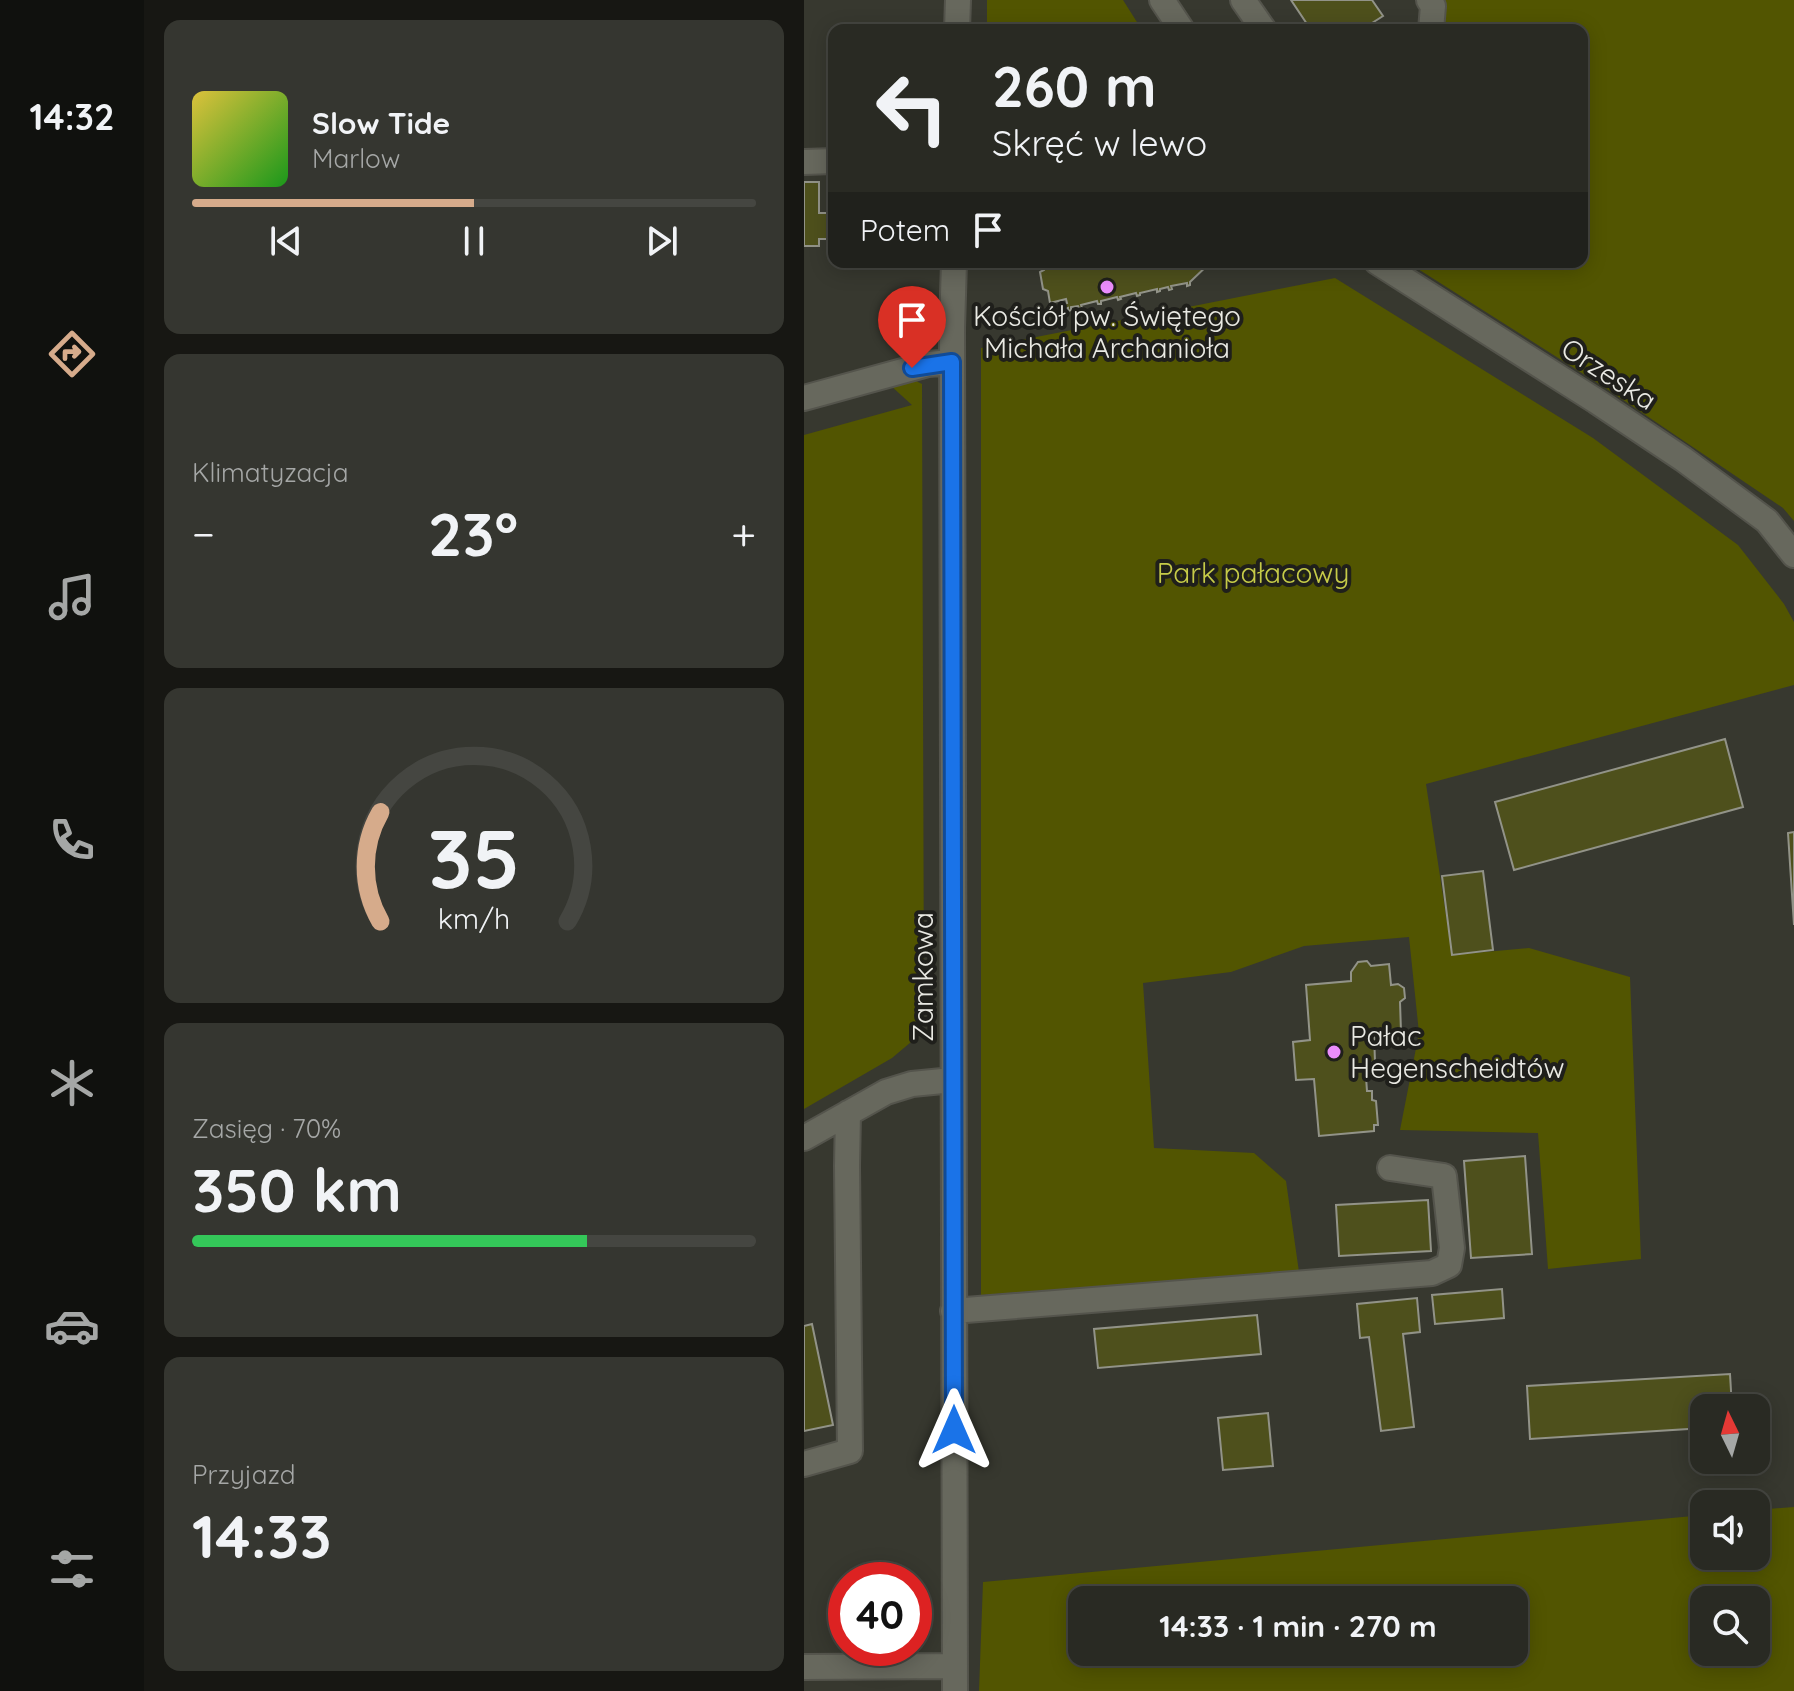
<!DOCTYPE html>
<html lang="pl">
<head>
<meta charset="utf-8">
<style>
  body { margin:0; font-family:Quicksand,sans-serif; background:#353630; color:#f1f3f6; height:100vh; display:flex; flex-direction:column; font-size:30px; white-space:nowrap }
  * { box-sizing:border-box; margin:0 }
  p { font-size:26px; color:#a5a7a6 }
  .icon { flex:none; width:44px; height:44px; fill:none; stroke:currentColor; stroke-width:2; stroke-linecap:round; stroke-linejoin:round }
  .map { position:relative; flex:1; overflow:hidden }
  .side { display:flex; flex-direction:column; gap:20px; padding:20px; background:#171713; width:660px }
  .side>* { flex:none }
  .guide { position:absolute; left:24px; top:24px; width:760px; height:244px; border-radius:16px; box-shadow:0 4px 20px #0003,0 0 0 2px #454641; background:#292a23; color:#f1f3f6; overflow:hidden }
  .needle { width:52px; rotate:355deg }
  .fabs { position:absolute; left:886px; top:1394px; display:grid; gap:16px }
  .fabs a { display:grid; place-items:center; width:80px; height:80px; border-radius:16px; background:#292a23; box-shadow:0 4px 20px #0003,0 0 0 2px #454641; font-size:40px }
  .speed { position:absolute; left:24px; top:1562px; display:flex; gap:16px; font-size:40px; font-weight:700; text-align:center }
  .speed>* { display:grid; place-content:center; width:104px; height:104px; border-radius:50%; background:#292a23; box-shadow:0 4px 20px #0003,0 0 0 2px #454641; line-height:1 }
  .speed .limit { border:12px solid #d22; background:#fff; color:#111 }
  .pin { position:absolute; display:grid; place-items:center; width:68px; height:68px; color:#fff; margin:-82px -34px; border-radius:50% 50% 50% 0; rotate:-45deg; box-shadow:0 0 8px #0007 }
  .pin .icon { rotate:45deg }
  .me { position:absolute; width:88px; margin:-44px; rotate:0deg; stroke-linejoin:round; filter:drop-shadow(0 0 6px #0008) }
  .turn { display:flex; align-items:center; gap:28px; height:168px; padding:0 32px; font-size:36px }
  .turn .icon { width:104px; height:104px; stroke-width:2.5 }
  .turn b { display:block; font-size:56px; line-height:68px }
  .then { display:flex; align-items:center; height:76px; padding:0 32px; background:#0003; gap:16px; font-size:30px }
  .big { font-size:60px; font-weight:700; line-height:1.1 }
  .side .widget { flex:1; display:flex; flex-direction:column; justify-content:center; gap:12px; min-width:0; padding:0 28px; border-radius:16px; background:#353630 }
  .side .dial { align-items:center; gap:0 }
  .dial svg { height:208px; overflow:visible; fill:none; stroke:#454641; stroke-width:7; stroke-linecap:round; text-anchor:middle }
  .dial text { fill:#f1f3f6; stroke:none }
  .song { display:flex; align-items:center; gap:24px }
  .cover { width:96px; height:96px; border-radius:12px; background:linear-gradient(135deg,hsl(50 70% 55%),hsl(120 70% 35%)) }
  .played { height:8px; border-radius:4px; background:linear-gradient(90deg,#d6ab8b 50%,#454641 50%) }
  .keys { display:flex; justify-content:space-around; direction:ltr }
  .heat { display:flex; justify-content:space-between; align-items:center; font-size:44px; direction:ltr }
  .charge { height:12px; border-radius:6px; background:linear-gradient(90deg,#34c759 70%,#454641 0) }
  .trip { position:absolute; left:264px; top:1586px; width:460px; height:80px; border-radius:16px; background:#292a23; box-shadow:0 4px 20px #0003,0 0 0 2px #454641; font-weight:700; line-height:80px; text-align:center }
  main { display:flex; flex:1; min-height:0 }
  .tab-bar { display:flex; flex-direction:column; width:144px; justify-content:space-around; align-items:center; background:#10110e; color:#a5a7a6 }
  .tab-bar .icon { width:56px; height:56px }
  .tab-bar .selected { color:#d6ab8b }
  .tab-bar b { font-size:36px; color:#f1f3f6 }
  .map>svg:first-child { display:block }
  .green { fill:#525501; fill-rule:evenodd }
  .building { fill:#4e501c; stroke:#929388; stroke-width:2 }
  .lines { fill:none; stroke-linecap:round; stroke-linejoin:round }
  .minor-casing { stroke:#54544c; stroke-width:28 }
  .minor { stroke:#67685d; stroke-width:24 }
  .route-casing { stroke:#114b97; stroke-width:20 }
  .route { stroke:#1a73e8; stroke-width:14 }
  .poi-dot { fill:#eb8dfc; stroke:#1f1f1b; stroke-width:3 }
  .labels { text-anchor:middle; stroke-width:8; stroke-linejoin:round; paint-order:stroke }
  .poi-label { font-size:28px; fill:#e9e9e3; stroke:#1f1f1b }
  .street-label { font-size:28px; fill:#e9e9e3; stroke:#1f1f1b }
  .park-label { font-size:28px; fill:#c6cb48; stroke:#1f1f1b }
</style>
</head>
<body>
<main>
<nav class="tab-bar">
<b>14:32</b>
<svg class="icon selected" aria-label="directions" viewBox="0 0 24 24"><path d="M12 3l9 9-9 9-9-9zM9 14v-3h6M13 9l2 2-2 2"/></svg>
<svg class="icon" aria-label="music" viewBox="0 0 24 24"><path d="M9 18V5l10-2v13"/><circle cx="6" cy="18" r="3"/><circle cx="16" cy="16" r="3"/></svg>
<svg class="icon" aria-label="phone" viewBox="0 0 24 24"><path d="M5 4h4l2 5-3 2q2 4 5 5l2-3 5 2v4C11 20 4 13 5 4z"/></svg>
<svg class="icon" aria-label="climate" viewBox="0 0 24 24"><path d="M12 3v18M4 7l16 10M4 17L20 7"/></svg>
<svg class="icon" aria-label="car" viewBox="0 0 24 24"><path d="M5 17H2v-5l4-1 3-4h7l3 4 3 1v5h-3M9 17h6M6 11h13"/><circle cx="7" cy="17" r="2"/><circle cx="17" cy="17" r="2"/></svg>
<svg class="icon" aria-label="filters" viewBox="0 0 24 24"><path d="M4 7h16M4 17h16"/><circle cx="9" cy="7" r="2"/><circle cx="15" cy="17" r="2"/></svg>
</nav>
<section class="side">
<div class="widget">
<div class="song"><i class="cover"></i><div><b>Slow Tide</b><p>Marlow</p></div></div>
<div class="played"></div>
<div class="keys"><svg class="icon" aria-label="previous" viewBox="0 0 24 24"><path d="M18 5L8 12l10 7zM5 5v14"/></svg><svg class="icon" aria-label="pause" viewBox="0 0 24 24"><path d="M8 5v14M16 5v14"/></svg><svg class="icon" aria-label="next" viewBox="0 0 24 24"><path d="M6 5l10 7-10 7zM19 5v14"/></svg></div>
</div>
<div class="widget"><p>Klimatyzacja</p>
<div class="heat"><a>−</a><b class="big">23°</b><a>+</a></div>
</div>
<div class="widget dial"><svg viewBox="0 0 100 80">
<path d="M14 69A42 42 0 1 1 86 69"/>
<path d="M14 69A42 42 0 0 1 14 27" stroke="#d6ab8b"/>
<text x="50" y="56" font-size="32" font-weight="700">35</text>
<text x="50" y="72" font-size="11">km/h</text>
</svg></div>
<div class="widget"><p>Zasięg · 70%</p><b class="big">350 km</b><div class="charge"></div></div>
<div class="widget"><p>Przyjazd</p><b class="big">14:33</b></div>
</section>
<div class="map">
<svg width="990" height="1691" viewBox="0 0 990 1691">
  <rect width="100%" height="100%" fill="#37382f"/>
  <path class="green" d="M183,0H319L338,30H183Z
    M640,0H990V521L979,508L803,389L603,262H778V30H641Z
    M531,278L789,438L934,545L980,604L990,622V685L622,784L648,955L725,948L826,977L837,1259L744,1269L734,1133L596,1130L615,1033L605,937L500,946L427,972L339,983L350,1148L450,1153L482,1181L495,1272L177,1295V348Z
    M110,380L118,384L120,1012L113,1037L88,1058L0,1109V435L108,405L86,385Z
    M990,1507V1691H175L179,1582L900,1515V1556H952V1510ZM278,1600H710V1652H278ZM900,1600H952V1652H900Z"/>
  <path class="building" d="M487,0H568L579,16L557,30H507Z
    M0,182H15V213H25V239H15V246H0Z
    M238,262H407L386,282V285L383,286V283L367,286L368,289L365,290L364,287L356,289V291L353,292V289L336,293V295L333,296L332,293L316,297L317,299L314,300L313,297L297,301V304H294L293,301L277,305L278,308H275L274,306L267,307V310L264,311V308L261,309L260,304L263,303L262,299L246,303L244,291L239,289L236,272L240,270Z
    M921,739L939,807L710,870L691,802Z
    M990,832V925L984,833Z
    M679,871L689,950L648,955L638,876Z
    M563,961L567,966L585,964L587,985L594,984L600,988L601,998L596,1002L597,1032L570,1033L571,1062L561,1063L563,1091H568V1100L572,1101L574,1125H570V1131L515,1136L510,1079L492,1080L489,1042L506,1040L502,985L547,981V972L554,962Z
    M721,1156L728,1254L667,1258L660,1161Z
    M624,1200L627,1251L535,1256L532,1205Z
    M698,1289L700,1318L631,1324L628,1295Z
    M613,1298L616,1332L599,1334L610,1427L577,1431L565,1337L556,1338L553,1304Z
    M453,1315L457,1354L294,1368L290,1329Z
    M8,1324L29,1425L0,1431V1326Z
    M926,1374L928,1408H900V1428L726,1439L723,1386Z
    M464,1413L469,1466L419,1470L414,1418Z"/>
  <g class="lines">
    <defs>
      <path id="minor" d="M358,0L378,30
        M439,0L460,30
        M625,0L629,6L627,30
        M153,30L154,0
        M0,162L30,161
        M150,262L148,328L151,1691
        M573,262L792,401L879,459L963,521L990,555
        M0,398L124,364L148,362
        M0,1138L82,1092L108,1084L149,1080
        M149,1311L628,1273L645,1265L648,1248L640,1176L586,1168
        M0,1464L46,1451L43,1166L44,1113
        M0,1667L151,1666"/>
    </defs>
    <use href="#minor" class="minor-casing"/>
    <use href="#minor" class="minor"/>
  </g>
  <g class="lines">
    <defs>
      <path id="route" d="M108,368L148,362L150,1430"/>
    </defs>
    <use href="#route" class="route-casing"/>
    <use href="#route" class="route"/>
  </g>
  <g class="poi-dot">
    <circle cx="303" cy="287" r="8"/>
    <circle cx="530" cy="1052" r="8"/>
  </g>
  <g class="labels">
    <g class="poi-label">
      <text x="303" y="326">Kościół pw. Świętego<tspan x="303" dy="32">Michała Archanioła</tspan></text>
      <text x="546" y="1046" text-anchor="start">Pałac<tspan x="546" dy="32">Hegenscheidtów</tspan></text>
    </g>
    <g class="street-label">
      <text transform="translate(805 374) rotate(33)" y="10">Orzeska</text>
      <text transform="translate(119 977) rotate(-90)" y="10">Zamkowa</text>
    </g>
    <g class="park-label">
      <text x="449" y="583">Park pałacowy</text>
    </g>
  </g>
</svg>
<div class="fabs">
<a><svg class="needle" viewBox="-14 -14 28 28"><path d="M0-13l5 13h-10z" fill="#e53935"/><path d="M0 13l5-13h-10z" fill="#a5a7a6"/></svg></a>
<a><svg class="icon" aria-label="sound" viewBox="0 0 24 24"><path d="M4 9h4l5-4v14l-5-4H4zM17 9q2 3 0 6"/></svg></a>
<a><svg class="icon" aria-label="search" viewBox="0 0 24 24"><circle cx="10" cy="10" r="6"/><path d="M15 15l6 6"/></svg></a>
</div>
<div class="speed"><div class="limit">40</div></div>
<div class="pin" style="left:108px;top:368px;background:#d93025"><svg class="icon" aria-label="arrive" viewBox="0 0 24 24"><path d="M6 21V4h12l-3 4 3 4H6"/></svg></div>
<svg class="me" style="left:150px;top:1430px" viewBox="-20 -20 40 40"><path d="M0-17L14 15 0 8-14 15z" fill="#1a73e8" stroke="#fff" stroke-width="4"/></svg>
<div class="trip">14:33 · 1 min · 270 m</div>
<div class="guide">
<div class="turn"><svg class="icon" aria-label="left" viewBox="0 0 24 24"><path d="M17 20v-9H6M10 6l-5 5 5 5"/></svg><div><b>260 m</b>Skręć w lewo</div></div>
<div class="then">Potem<svg class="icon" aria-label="arrive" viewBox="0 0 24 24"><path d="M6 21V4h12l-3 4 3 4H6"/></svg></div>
</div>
</div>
</main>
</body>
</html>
